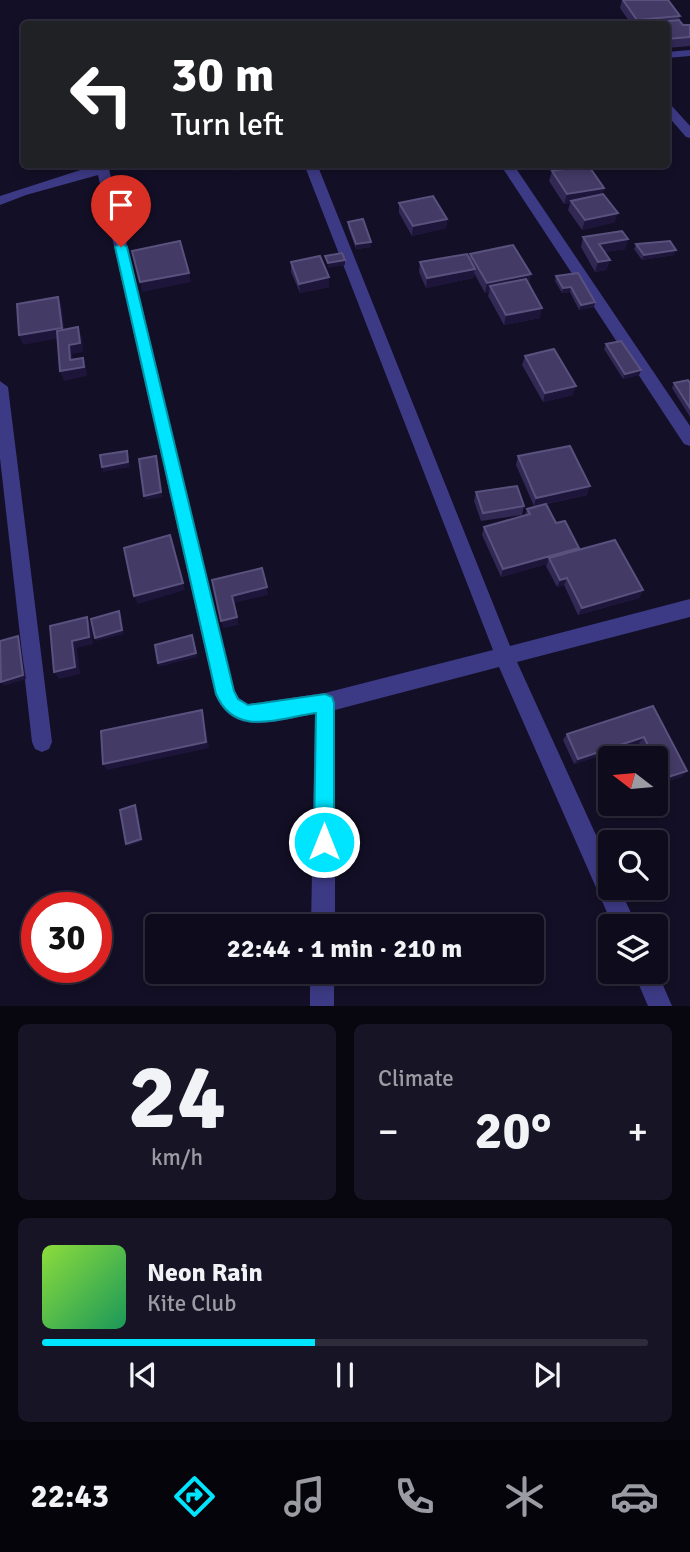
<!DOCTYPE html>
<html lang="en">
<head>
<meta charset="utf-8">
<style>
  body { margin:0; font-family:Signika,sans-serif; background:#171425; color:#f1f3f6; height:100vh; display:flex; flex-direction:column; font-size:26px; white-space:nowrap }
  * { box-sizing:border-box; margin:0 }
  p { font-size:23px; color:#9b9ba3 }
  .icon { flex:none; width:38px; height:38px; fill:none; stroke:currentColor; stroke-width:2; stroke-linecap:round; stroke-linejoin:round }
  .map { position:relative; height:1006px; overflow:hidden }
  .panel { display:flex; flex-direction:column; gap:18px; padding:18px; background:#08060f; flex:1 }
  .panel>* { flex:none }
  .hud { position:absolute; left:21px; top:21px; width:649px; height:147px; border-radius:7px; box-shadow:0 4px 10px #0003,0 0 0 2px #2e2b3b; background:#202124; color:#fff; overflow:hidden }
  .needle { width:46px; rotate:286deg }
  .buttons { position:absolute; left:598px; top:746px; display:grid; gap:14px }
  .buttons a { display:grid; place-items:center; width:70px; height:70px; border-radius:7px; background:#0e0b1c; box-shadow:0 4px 10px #0003,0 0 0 2px #2e2b3b; font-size:35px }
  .speed { position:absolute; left:21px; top:892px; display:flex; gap:14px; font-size:35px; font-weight:700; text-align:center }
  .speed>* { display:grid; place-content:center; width:91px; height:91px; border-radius:50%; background:#0e0b1c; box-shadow:0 4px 10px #0003,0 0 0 2px #2e2b3b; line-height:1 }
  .speed .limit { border:10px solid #d22; background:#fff; color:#111 }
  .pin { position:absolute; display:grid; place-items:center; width:60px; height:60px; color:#fff; margin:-72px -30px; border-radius:50% 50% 50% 0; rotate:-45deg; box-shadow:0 0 7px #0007 }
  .pin .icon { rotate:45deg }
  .me { position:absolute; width:77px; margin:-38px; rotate:0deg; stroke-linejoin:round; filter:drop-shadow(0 0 5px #0008) }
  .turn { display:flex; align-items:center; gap:24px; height:147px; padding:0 35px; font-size:32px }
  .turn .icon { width:91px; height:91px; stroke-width:2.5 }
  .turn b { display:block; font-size:49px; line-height:60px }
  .big { font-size:52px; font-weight:700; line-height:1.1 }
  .panel .tile { flex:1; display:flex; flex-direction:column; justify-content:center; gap:10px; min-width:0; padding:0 24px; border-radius:10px; background:#171425 }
  .panel .dial { align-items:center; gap:0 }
  .dial b { font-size:91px; line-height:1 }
  .song { display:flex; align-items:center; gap:21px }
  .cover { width:84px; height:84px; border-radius:10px; background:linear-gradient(135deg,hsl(90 70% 55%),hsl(150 70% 35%)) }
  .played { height:7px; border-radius:4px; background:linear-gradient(90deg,#00e5ff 45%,#2e2b3b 45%) }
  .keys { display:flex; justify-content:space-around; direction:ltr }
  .heat { display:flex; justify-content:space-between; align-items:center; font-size:38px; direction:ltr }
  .panel .tiles { flex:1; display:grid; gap:18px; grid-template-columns:1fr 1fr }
  .tile:last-child { grid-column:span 2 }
  .trip { position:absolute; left:145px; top:914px; width:399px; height:70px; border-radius:7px; background:#0e0b1c; box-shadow:0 4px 10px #0003,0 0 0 2px #2e2b3b; font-weight:700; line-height:70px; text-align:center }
  .tab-bar { display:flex; height:112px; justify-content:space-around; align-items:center; background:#06040b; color:#9b9ba3 }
  .tab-bar .icon { width:49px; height:49px }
  .tab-bar .active { color:#00e5ff }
  .tab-bar b { font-size:32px; color:#f1f3f6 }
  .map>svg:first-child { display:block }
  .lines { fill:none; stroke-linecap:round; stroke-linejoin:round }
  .minor { fill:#3d3a85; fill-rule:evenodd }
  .wall { fill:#312854 }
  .shaded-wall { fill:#1d163a }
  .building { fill:#433a66; stroke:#5a527e; stroke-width:2 }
  .route { fill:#00e5ff; stroke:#0095a6; stroke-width:2 }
</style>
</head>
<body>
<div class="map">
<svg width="690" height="1006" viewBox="0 0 690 1006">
  <rect width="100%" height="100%" fill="#130f26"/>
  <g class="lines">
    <path class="minor" d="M690,50V56L667,58V52Z
      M667,104L671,105L690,126V138L686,137L667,115Z
      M99,164H112L109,169L234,690L239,698L248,704L325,693L493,650L304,164H317L510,646L690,599V617L517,662L611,868V887H619L637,926H613L499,667L335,710V926H311L315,714C276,720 234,739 215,694L98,175L26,195L0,205V196Z
      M500,164H513L690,426V446L684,444Z
      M0,381L8,387L52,742L49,749L42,752L35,749L32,742L0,458Z
      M656,969L672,1006H648L633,971H656Z
      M310,971H334V1006H310Z"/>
  </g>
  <path class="wall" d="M622,0H668L680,16L679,20L683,25H690V46L667,48V24H631L620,8Z
    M552,171L604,188L602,194L615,222L582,230L568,210L570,203L564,204L549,181Z
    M399,203L447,219L446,228L412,236L399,213Z
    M348,222L371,242V247L356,249L348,227Z
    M583,237L628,239L625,249L605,252L610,260L606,270L595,272L581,247Z
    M636,244L674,255L642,260L634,249Z
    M470,254L529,284L540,318L504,325L488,296L489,292L485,293L474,273L473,278L426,288L419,272L420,262L469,258Z
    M291,262L329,277V287L300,293L291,272Z
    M556,276L595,302L594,307L579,310L570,292L562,293L555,281Z
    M606,344L641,370L639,375L623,379L604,349Z
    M525,356L573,395L543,402L522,365Z
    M674,383H690V417L672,388Z
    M518,456L587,495L546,504L556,523L578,550L643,590L639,598L578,615L564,585L557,587L546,566L547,564L501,577L482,535L484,527L525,516L527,509L534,506L516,465Z
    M476,492L524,506L522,515L481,521L474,501Z
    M653,706L687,771L681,777L659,784L656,778V758H646L639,743L574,764L563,740L567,734Z"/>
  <path class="shaded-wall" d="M235,164H269L236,171Z
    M620,164H640L619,168Z
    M604,188L601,198L571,201L570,203L564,204L567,194Z
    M618,213L615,222L582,230L585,220Z
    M447,219L446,228L412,236L413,226Z
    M628,239L625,249L596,253L599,244Z
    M371,242V247L356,249V244Z
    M676,250L674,255L642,260L644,255Z
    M345,260V265L328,268V263Z
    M610,260L606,270L595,272L598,262Z
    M475,269L473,278L426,288L427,278Z
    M189,273L191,282L142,292L140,282Z
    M531,274L529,284L490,286L489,292L485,293L487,283Z
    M329,277V287L300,293L299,284Z
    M571,287L570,292L562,293L563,288Z
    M58,297L62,307L65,337L23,345L19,335Z
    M595,302L594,307L579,310L581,305Z
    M542,308L540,318L504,325L506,315Z
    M78,327L82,337L83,352L72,354L74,369L83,358L86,367L87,376L64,381L60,371L70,360L69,345Z
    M641,370L639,375L623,379L625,374Z
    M576,386L573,395L543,402L545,393Z
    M127,451L130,467L103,472L102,467Z
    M156,456L162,497L145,500L144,496Z
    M590,486L587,495L534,506L536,498Z
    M173,543L185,590L138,604L134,596Z
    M579,548L575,556L549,558L547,564L501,577L503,569Z
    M567,578L564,585L557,587L560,580Z
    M267,587L268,595L234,603L232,596Z
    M643,590L639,598L578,615L582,608Z
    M119,611L121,615L124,634L97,641L95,638Z
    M87,617L91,624L93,644L77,648L80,674L59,679L54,672Z
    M237,617L239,625L223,628L221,621Z
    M18,636L20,640L26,679L4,686L1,682Z
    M193,639L197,657L159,667L158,663Z
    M202,710L204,716L209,748L107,770L103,764Z
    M644,737L639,743L574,764L578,759Z
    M687,771L681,777L659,784L665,778Z
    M135,805L137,808L143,841L128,846L126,844Z"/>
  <path class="building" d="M623,0H668L680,16L637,20Z
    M679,20L683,25H690V37L667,39V24H640Z
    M588,165L604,188L567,194L552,171Z
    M603,194L618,213L585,220L571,201Z
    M433,196L447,219L413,226L399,203Z
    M363,219L371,242L356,244L348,222Z
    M622,231L628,239L599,244L610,260L598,262L583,237Z
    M180,241L189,273L140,282L132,251Z
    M670,241L676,250L644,255L636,244Z
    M513,245L531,274L487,283L470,254Z
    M342,253L345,260L328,263L325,256Z
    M467,254L475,269L427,278L420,262Z
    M320,256L329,277L299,284L291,262Z
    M578,273L595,302L581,305L571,287L563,288L556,276Z
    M526,279L542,308L506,315L490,286Z
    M58,297L62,328L19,335L17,304Z
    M78,327L80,343L69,345L70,360L83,358L84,367L60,371L57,331Z
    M621,341L641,370L625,374L606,344Z
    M554,349L576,386L545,393L525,356Z
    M688,380L690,383V408L674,383Z
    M570,446L590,486L536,498L518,456Z
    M127,451L128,462L102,467L100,455Z
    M156,456L161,492L144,496L139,459Z
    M517,486L524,506L483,513L476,492Z
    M546,504L556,523L565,521L579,548L503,569L484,527L530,514L527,509Z
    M170,535L183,583L134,596L124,548Z
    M615,540L643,590L582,608L567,578L560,580L549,558Z
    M262,568L267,587L232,596L237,617L221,621L212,580Z
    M119,611L122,630L95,638L91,619Z
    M87,617L89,637L72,641L75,667L54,672L50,626Z
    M192,635L196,653L158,663L155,645Z
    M18,636L23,675L1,682L0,641Z
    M653,706L687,771L665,778L656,761V758H654L644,737L578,759L567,734Z
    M202,710L206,742L103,764L101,731Z
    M135,805L141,839L126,844L120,810Z"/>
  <path class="route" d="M121,243L127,247L234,691L238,699L248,705L325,694L332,697L334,703V842L331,849L324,852L317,849L314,842L316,713C278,718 235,738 216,694L115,247Z"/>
</svg>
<div class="buttons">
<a><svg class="needle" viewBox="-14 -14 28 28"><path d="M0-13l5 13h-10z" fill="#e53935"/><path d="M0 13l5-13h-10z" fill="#9b9ba3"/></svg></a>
<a><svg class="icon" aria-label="search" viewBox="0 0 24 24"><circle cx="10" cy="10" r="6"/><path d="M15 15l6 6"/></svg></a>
<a><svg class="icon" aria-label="layers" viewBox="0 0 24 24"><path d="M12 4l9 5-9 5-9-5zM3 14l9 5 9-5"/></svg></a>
</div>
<div class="speed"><div class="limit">30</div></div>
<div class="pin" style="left:121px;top:247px;background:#d93025"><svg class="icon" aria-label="arrive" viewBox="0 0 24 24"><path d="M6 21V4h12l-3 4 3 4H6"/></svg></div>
<svg class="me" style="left:324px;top:842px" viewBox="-20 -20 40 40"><circle r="17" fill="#00e5ff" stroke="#fff" stroke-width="3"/><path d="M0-11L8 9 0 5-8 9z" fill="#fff"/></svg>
<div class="trip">22:44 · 1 min · 210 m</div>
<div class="hud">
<div class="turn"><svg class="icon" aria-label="left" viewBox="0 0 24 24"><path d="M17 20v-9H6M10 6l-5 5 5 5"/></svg><div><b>30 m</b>Turn left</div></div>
</div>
</div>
<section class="panel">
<div class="tiles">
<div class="tile dial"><b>24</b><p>km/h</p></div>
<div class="tile"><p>Climate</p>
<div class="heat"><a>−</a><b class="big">20°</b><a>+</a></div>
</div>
<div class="tile">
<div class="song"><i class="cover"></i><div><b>Neon Rain</b><p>Kite Club</p></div></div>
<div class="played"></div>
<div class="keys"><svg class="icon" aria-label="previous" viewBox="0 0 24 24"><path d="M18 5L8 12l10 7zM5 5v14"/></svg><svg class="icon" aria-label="pause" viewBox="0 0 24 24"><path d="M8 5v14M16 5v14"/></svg><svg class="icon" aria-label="next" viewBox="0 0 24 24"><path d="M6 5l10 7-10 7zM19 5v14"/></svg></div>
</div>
</div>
</section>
<nav class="tab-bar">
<b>22:43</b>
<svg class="icon active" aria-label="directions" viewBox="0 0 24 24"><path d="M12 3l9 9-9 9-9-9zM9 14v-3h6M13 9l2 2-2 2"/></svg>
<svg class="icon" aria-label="music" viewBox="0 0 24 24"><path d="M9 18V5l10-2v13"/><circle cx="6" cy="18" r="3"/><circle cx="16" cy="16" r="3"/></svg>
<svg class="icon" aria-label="phone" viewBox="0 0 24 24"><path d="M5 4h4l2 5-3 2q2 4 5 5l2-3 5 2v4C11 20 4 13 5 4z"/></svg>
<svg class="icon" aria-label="climate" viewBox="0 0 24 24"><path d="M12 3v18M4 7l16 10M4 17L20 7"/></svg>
<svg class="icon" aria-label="car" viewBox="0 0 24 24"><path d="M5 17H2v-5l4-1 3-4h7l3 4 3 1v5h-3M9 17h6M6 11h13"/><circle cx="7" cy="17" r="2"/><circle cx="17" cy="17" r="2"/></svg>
</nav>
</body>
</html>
